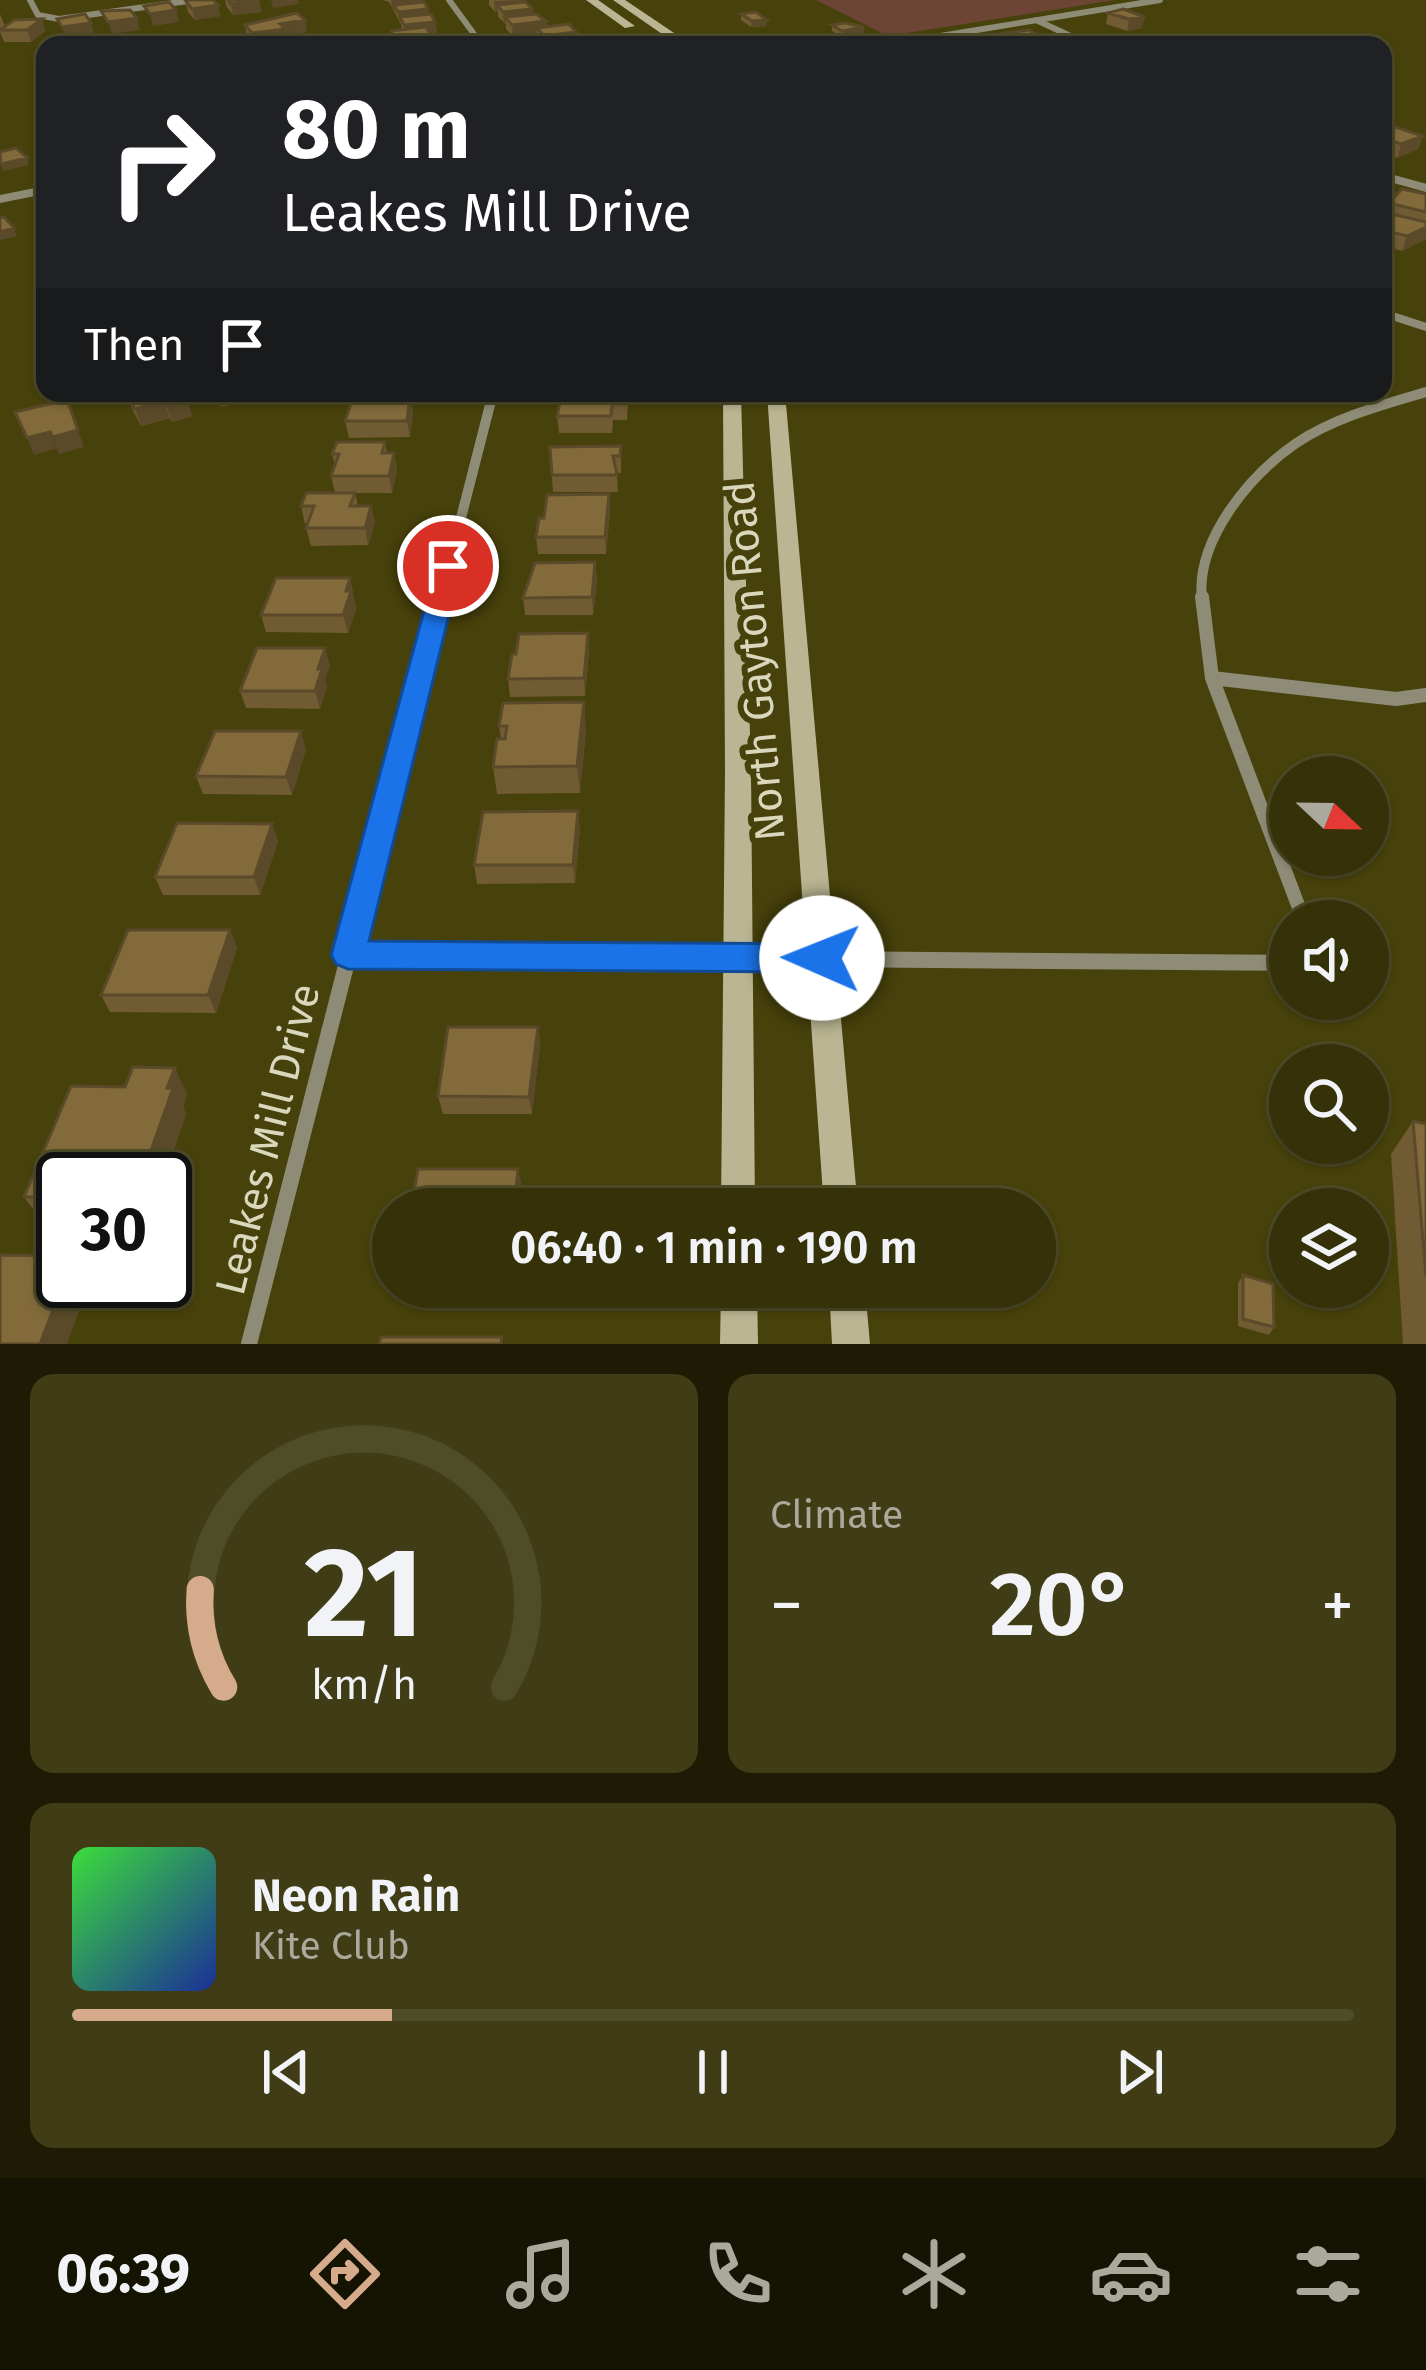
<!DOCTYPE html>
<html lang="en">
<head>
<meta charset="utf-8">
<style>
  body { margin:0; font-family:"Fira Sans",sans-serif; background:#403d16; color:#f1f3f6; height:100vh; display:flex; flex-direction:column; font-size:45px; white-space:nowrap }
  * { box-sizing:border-box; margin:0 }
  p { font-size:39px; color:#aaa99c }
  .icon { flex:none; width:66px; height:66px; fill:none; stroke:currentColor; stroke-width:2; stroke-linecap:round; stroke-linejoin:round }
  .map { position:relative; height:1344px; overflow:hidden }
  .side { display:flex; flex-direction:column; gap:30px; padding:30px; background:#1d1b04; flex:1 }
  .side>* { flex:none }
  .top-card { position:absolute; left:36px; top:36px; width:1356px; height:366px; border-radius:24px; box-shadow:0 3px 9px #0004,0 0 0 3px #4f4c29; background:#202124; color:#fff; overflow:hidden }
  .needle { width:78px; rotate:112deg }
  .buttons { position:absolute; left:1269px; top:756px; display:grid; gap:24px }
  .buttons a { display:grid; place-items:center; width:120px; height:120px; border-radius:50%; background:#353108; box-shadow:0 3px 9px #0004,0 0 0 3px #4f4c29; font-size:60px }
  .speed { position:absolute; left:36px; top:1152px; display:flex; gap:24px; font-size:60px; font-weight:700; text-align:center }
  .speed>* { display:grid; place-content:center; width:156px; height:156px; border-radius:50%; background:#353108; box-shadow:0 3px 9px #0004,0 0 0 3px #4f4c29; line-height:1 }
  .speed .limit { border:6px solid #111; border-radius:18px; background:#fff; color:#111 }
  .pin { position:absolute; display:grid; place-items:center; width:102px; height:102px; color:#fff; margin:-51px; border:6px solid #fff; border-radius:50%; box-shadow:0 3px 12px #0007 }
  .me { position:absolute; width:132px; margin:-66px; rotate:271deg; stroke-linejoin:round; filter:drop-shadow(0 0 9px #0008) }
  .turn { display:flex; align-items:center; gap:42px; height:252px; padding:0 48px; font-size:54px }
  .turn .icon { width:156px; height:156px; stroke-width:2.5 }
  .turn b { display:block; font-size:84px; line-height:102px }
  .then { display:flex; align-items:center; height:114px; padding:0 48px; background:#0003; gap:24px; font-size:45px }
  .big { font-size:90px; font-weight:600; line-height:1.1 }
  .side .widget { flex:1; display:flex; flex-direction:column; justify-content:center; gap:18px; min-width:0; padding:0 42px; border-radius:24px; background:#403d16 }
  .side .dial { align-items:center; gap:0 }
  .dial svg { height:312px; overflow:visible; fill:none; stroke:#4f4c29; stroke-width:7; stroke-linecap:round; text-anchor:middle }
  .dial text { fill:#f1f3f6; stroke:none }
  .song { display:flex; align-items:center; gap:36px }
  .cover { width:144px; height:144px; border-radius:18px; background:linear-gradient(135deg,hsl(120 70% 55%),hsl(230 70% 35%)) }
  .played { height:12px; border-radius:6px; background:linear-gradient(90deg,#d6ab8b 25%,#4f4c29 25%) }
  .keys { display:flex; justify-content:space-around; direction:ltr }
  .heat { display:flex; justify-content:space-between; align-items:center; font-size:66px; direction:ltr }
  .side .tiles { flex:1; display:grid; gap:30px; grid-template-columns:1fr 1fr }
  .widget:last-child { grid-column:span 2 }
  .trip { position:absolute; left:372px; top:1188px; width:684px; height:120px; border-radius:60px; background:#353108; box-shadow:0 3px 9px #0004,0 0 0 3px #4f4c29; font-weight:600; line-height:120px; text-align:center }
  .tabs { display:flex; height:192px; justify-content:space-around; align-items:center; background:#151403; color:#aaa99c }
  .tabs .icon { width:84px; height:84px }
  .tabs .on { color:#d6ab8b }
  .tabs b { font-size:54px; color:#f1f3f6 }
  .map>svg:first-child { display:block }
  .green { fill:#6c4535 }
  .lines { fill:none; stroke-linecap:round; stroke-linejoin:round }
  .minor-far4 { stroke:#8e8c76; stroke-width:6 }
  .minor-far3 { stroke:#8e8c76; stroke-width:8 }
  .minor-far2 { stroke:#8e8c76; stroke-width:10 }
  .minor-far1 { stroke:#8e8c76; stroke-width:14 }
  .minor { stroke:#8e8c76; stroke-width:16 }
  .tertiary { fill:#8e8c76; fill-rule:evenodd }
  .secondary { fill:#bab693; fill-rule:evenodd }
  .wall { fill:#705b33 }
  .shaded-wall { fill:#5b4a29 }
  .building { fill:#826a3b; stroke:#5b4a29; stroke-width:3 }
  .route { fill:#1a73e8; stroke:#114b97; stroke-width:3 }
  .labels { text-anchor:middle; stroke-width:12; stroke-linejoin:round; paint-order:stroke }
  .street-label { font-size:42px; fill:#d9d7bc; stroke:#47410b }
</style>
</head>
<body>
<div class="map">
<svg width="1426" height="1344" viewBox="0 0 1426 1344">
  <rect width="100%" height="100%" fill="#47410b"/>
  <path class="green" d="M816,0H1115L888,36Z"/>
  <g class="lines">
    <path class="minor-far4" d="M30,0L38,15L59,19L195,0
      M449,0L482,45
      M1036,20L1090,45
      M885,45L1160,0"/>
    <path class="minor-far3" d="M1383,176L1426,188
      M1383,313L1426,327"/>
    <path class="minor-far2" d="M440,600L493,393
      M1202,600C1195,541 1249,476 1295,444C1333,418 1382,405 1426,392"/>
    <path class="minor-far1" d="M1202,597L1212,678L1304,921
      M1212,678L1396,699L1426,695
      M356,926L441,597"/>
    <path class="minor" d="M348,955L1290,963
      M249,1344L357,923"/>
    <path class="tertiary" d="M45,186V194L0,203V195Z"/>
    <path class="secondary" d="M586,0H598L635,26L625,28Z
      M613,0H625L692,45H678Z
      M723,393H741L751,772L755,1209H721L725,772Z
      M767,393H785L858,1209H824Z
      M721,1287H757L758,1344H720Z
      M829,1287H865L870,1344H832Z"/>
  </g>
  <path class="wall" d="M185,0L218,5L220,16L195,20L188,12Z
    M225,0H259L261,12L233,15L226,6Z
    M383,0H421L429,14L435,22L437,33L430,34L433,45H394L391,31L402,30L401,24L389,2Z
    M486,0H525L532,14L546,21L547,26L577,42L584,43V45H543L538,39L537,34L513,37L506,29V24L498,17V12H495L489,5V0Z
    M1123,9L1142,28L1127,31L1106,24L1108,13Z
    M0,14L5,26L42,19L45,31L31,42H4L0,32Z
    M741,14L767,20L766,26L751,27L741,20Z
    M245,25L307,32L287,35L289,41L255,45L247,37Z
    M832,25L864,33L842,37L832,31Z
    M1000,34L1048,41L1047,45H998Z
    M1383,123L1423,136L1418,149L1397,158L1383,153Z
    M1426,194V239L1402,251L1383,246V212H1385L1389,203Z
    M124,393H184L192,416L172,422L170,418L141,426Z
    M560,402L628,403L627,420H613L612,433H559L557,416Z
    M413,411L410,437L349,438L345,421Z
    M385,442L387,453H394L397,470L392,493H355L358,506H371L375,523L368,545L311,546L306,528L308,523L305,524L301,506L335,493L331,476L335,465L332,454Z
    M621,446V473H617L618,492H553L550,447Z
    M609,494L610,511L606,554H538L536,537L544,518Z
    M595,562L597,580L593,615H525L523,598Z
    M350,578L356,609L348,633L266,632L261,615Z
    M588,633L589,651L585,696L510,697L508,679Z
    M325,648L330,666L325,679L327,687L320,709L246,708L240,691Z
    M499,726L586,729L580,793L497,794L493,767L501,739Z
    M306,749L292,795L203,794L196,776Z
    M272,824L278,842L260,895H163L155,877Z
    M580,829L575,883L477,884L474,865Z
    M230,930L237,948L216,1013L110,1012L101,995Z
    M538,1027L540,1044L532,1114H443L438,1096Z
    M187,1094L183,1107L186,1114L164,1179H63V1222L42,1221L24,1197Z
    M1413,1121L1426,1124V1344H1403L1391,1154Z
    M1243,1275L1274,1327L1269,1335L1238,1326V1283Z"/>
  <path class="shaded-wall" d="M259,0L261,12L233,15L231,4Z
    M271,0H298L299,4L273,8Z
    M391,0H421L422,10L394,5L395,12H393Z
    M525,0L526,9L497,5L498,12H495L494,1Z
    M218,5L220,16L195,20L192,9Z
    M428,9L430,21L400,17V24L398,12Z
    M532,9L533,21L505,17L506,24H504L503,12Z
    M176,10L179,22L153,26L150,14Z
    M1145,17L1142,28L1127,31L1129,19Z
    M137,18L140,30L112,34L108,22Z
    M42,19L45,31L31,42L27,30Z
    M305,20L307,32L287,35L289,41L267,44L264,32L280,24Z
    M767,20L766,26L751,27L752,21Z
    M546,21L547,33L537,28V34L513,37L512,25Z
    M435,22L437,33L406,37L404,25Z
    M91,23L95,35L66,39L62,27Z
    M864,27V33L842,37V31Z
    M576,32L577,44L545,45L544,36Z
    M431,36L433,45H397L396,40Z
    M1423,136L1418,149L1397,158L1401,144Z
    M27,158L29,165L3,171L1,164Z
    M1426,227V239L1402,251L1407,236Z
    M14,228L17,236L0,240V232Z
    M216,393H266V395L220,408Z
    M410,395L413,411L410,437L407,421Z
    M187,400L192,416L172,422L167,406Z
    M164,401L170,418L141,426L135,409Z
    M78,430L84,447L59,454L53,437Z
    M50,432L57,448L34,455L27,438Z
    M394,453L397,470L392,493L389,476Z
    M609,494L610,511L606,554L605,537Z
    M371,506L375,523L368,545L365,528Z
    M595,562L597,580L593,615L592,597Z
    M350,578L356,609L348,633L343,615L346,591Z
    M588,633L589,651L585,696L584,678Z
    M325,648L330,666L325,679L327,687L320,709L315,691L318,669Z
    M584,702L586,729L580,793L577,766Z
    M301,731L306,749L292,795L286,777Z
    M578,811L580,829L575,883L573,865Z
    M272,824L278,842L260,895L254,877Z
    M230,930L237,948L216,1013L208,995Z
    M538,1027L540,1044L532,1114L529,1097Z
    M175,1068L187,1094L183,1107L186,1114L164,1179H141Z
    M518,1169L522,1186L519,1209H514Z
    M64,1281H90L67,1344H40Z"/>
  <path class="building" d="M185,0H213L218,5L192,9Z
    M228,0H259L231,4Z
    M169,2L176,10L150,14L144,6Z
    M424,2L428,9L398,12L394,5Z
    M526,2L532,9L503,12L497,5Z
    M1123,9L1145,17L1129,19L1108,13Z
    M130,10L137,18L108,22L101,11Z
    M756,12L767,20L752,21L741,14Z
    M297,13L305,20L280,24L286,29L252,33L245,25Z
    M85,14L91,23L62,27L57,19Z
    M431,14L435,22L404,25L400,17Z
    M536,14L546,21L512,25L505,17Z
    M42,19L27,30H0L14,20Z
    M845,23L864,27L842,31L832,25Z
    M569,24L576,32L544,36L537,28Z
    M426,27L431,36L396,40L391,31Z
    M1029,30L1048,41L1019,45L1000,39L1007,38L1000,34Z
    M171,36L176,45H154L150,39Z
    M552,39L584,43L581,45H544Z
    M1383,123L1423,136L1401,144L1383,138Z
    M16,148L27,158L1,164L0,152Z
    M1402,189L1426,194V212L1389,203Z
    M1383,212L1426,222V227L1407,236L1383,230Z
    M4,217L14,228L0,232V218Z
    M126,393H184L187,400L167,406L164,401L135,409Z
    M577,393H627L626,404H612L611,416H557L560,402L577,396Z
    M354,395H410L407,421H345Z
    M67,400L78,430L53,437L50,432L27,438L15,412Z
    M337,442H385L382,453H394L389,476H331L339,454H332Z
    M621,446L620,456H613L617,475H552L550,447Z
    M306,493H355L350,506H371L365,528H306L314,506H301Z
    M609,494L605,537H536L539,518H544L547,495Z
    M595,562L592,597L523,598L535,563Z
    M276,578H350L346,591H351L343,615H261Z
    M588,633L584,678L508,679L512,654H516L519,634Z
    M257,648H325L318,669H322L315,691H240Z
    M584,702L577,766L493,767L497,739H505L507,726H499L503,703Z
    M215,731H301L286,777L196,776Z
    M578,811L573,865H474L483,812Z
    M177,823L272,824L254,877H155Z
    M128,930H230L208,995H101Z
    M448,1027H538L529,1097L438,1096Z
    M133,1067L175,1068L167,1088H173L141,1179H63V1197H24L71,1086L125,1087Z
    M1413,1121L1426,1124V1277Z
    M418,1169H518L514,1209H411Z
    M0,1255L63,1256L64,1281L40,1344H0Z
    M1243,1275L1273,1284L1274,1327L1243,1319Z
    M381,1337H502L501,1344H379Z"/>
  <path class="route" d="M448,558L461,566L369,941L822,944L834,948L839,958L834,968L822,972L348,969L336,964L331,955L436,566Z"/>
  <g class="labels">
    <g class="street-label">
      <text transform="translate(754 661) rotate(-95)" y="15">North Gayton Road</text>
      <text transform="translate(267 1139) rotate(-76)" y="15">Leakes Mill Drive</text>
    </g>
  </g>
</svg>
<div class="buttons">
<a><svg class="needle" viewBox="-14 -14 28 28"><path d="M0-13l5 13h-10z" fill="#e53935"/><path d="M0 13l5-13h-10z" fill="#aaa99c"/></svg></a>
<a><svg class="icon" aria-label="sound" viewBox="0 0 24 24"><path d="M4 9h4l5-4v14l-5-4H4zM17 9q2 3 0 6"/></svg></a>
<a><svg class="icon" aria-label="search" viewBox="0 0 24 24"><circle cx="10" cy="10" r="6"/><path d="M15 15l6 6"/></svg></a>
<a><svg class="icon" aria-label="layers" viewBox="0 0 24 24"><path d="M12 4l9 5-9 5-9-5zM3 14l9 5 9-5"/></svg></a>
</div>
<div class="speed"><div class="limit">30</div></div>
<div class="pin" style="left:448px;top:566px;background:#d93025"><svg class="icon" aria-label="arrive" viewBox="0 0 24 24"><path d="M6 21V4h12l-3 4 3 4H6"/></svg></div>
<svg class="me" style="left:822px;top:958px" viewBox="-20 -20 40 40"><circle r="19" fill="#fff"/><path d="M0-13L10 11 0 6-10 11z" fill="#1a73e8"/></svg>
<div class="trip">06:40 · 1 min · 190 m</div>
<div class="top-card">
<div class="turn"><svg class="icon" aria-label="right" viewBox="0 0 24 24"><path d="M7 20v-9h11M14 6l5 5-5 5"/></svg><div><b>80 m</b>Leakes Mill Drive</div></div>
<div class="then">Then<svg class="icon" aria-label="arrive" viewBox="0 0 24 24"><path d="M6 21V4h12l-3 4 3 4H6"/></svg></div>
</div>
</div>
<section class="side">
<div class="tiles">
<div class="widget dial"><svg viewBox="0 0 100 80">
<path d="M14 69A42 42 0 1 1 86 69"/>
<path d="M14 69A42 42 0 0 1 8 44" stroke="#d6ab8b"/>
<text x="50" y="56" font-size="32" font-weight="700">21</text>
<text x="50" y="72" font-size="11">km/h</text>
</svg></div>
<div class="widget"><p>Climate</p>
<div class="heat"><a>−</a><b class="big">20°</b><a>+</a></div>
</div>
<div class="widget">
<div class="song"><i class="cover"></i><div><b>Neon Rain</b><p>Kite Club</p></div></div>
<div class="played"></div>
<div class="keys"><svg class="icon" aria-label="previous" viewBox="0 0 24 24"><path d="M18 5L8 12l10 7zM5 5v14"/></svg><svg class="icon" aria-label="pause" viewBox="0 0 24 24"><path d="M8 5v14M16 5v14"/></svg><svg class="icon" aria-label="next" viewBox="0 0 24 24"><path d="M6 5l10 7-10 7zM19 5v14"/></svg></div>
</div>
</div>
</section>
<nav class="tabs">
<b>06:39</b>
<svg class="icon on" aria-label="directions" viewBox="0 0 24 24"><path d="M12 3l9 9-9 9-9-9zM9 14v-3h6M13 9l2 2-2 2"/></svg>
<svg class="icon" aria-label="music" viewBox="0 0 24 24"><path d="M9 18V5l10-2v13"/><circle cx="6" cy="18" r="3"/><circle cx="16" cy="16" r="3"/></svg>
<svg class="icon" aria-label="phone" viewBox="0 0 24 24"><path d="M5 4h4l2 5-3 2q2 4 5 5l2-3 5 2v4C11 20 4 13 5 4z"/></svg>
<svg class="icon" aria-label="climate" viewBox="0 0 24 24"><path d="M12 3v18M4 7l16 10M4 17L20 7"/></svg>
<svg class="icon" aria-label="car" viewBox="0 0 24 24"><path d="M5 17H2v-5l4-1 3-4h7l3 4 3 1v5h-3M9 17h6M6 11h13"/><circle cx="7" cy="17" r="2"/><circle cx="17" cy="17" r="2"/></svg>
<svg class="icon" aria-label="filters" viewBox="0 0 24 24"><path d="M4 7h16M4 17h16"/><circle cx="9" cy="7" r="2"/><circle cx="15" cy="17" r="2"/></svg>
</nav>
</body>
</html>
